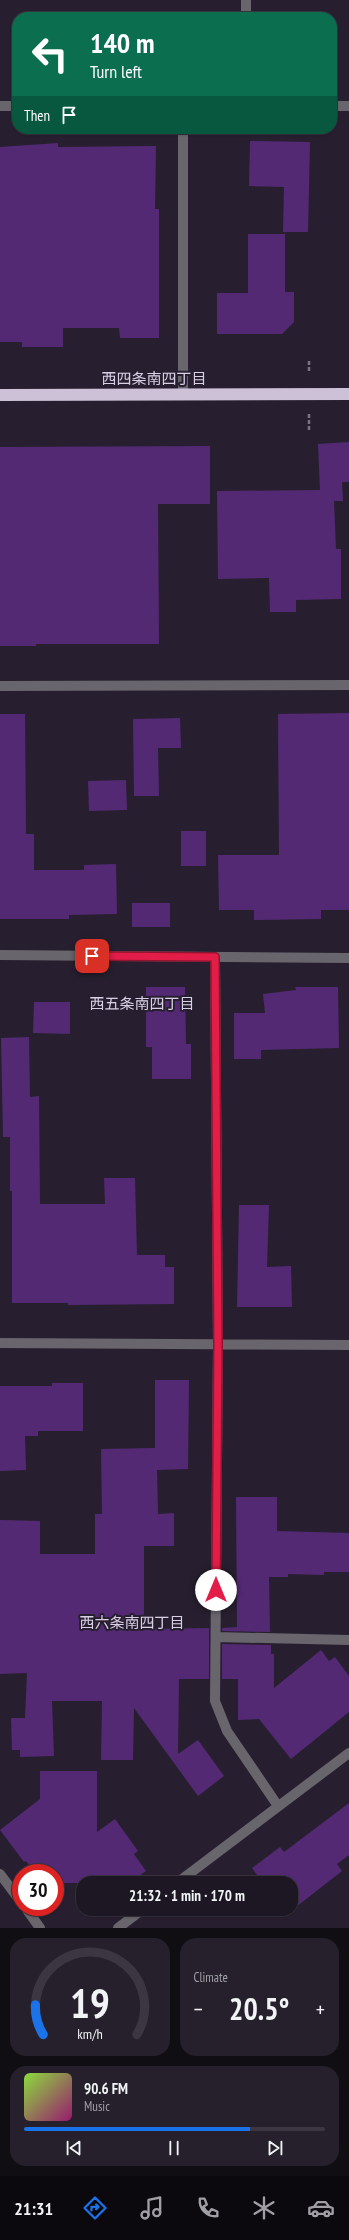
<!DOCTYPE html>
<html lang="en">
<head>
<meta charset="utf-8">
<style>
  body { margin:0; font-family:"PT Sans Narrow","Noto Sans JP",sans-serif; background:#25202b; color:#f1f3f6; height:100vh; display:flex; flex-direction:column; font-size:15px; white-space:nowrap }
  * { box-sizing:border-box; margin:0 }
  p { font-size:13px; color:#a09fa6 }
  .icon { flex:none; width:22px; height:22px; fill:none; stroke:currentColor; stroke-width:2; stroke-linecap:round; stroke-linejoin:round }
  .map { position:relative; height:1928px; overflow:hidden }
  .details { display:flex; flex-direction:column; gap:10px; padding:10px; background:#100d13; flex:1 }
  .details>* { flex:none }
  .hud { position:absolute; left:12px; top:12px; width:325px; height:122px; border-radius:16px; box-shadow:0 1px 3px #0004,0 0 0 1px #3b3641; background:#0b6e4f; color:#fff; overflow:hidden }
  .speed { position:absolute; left:12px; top:1864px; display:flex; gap:8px; font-size:20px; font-weight:700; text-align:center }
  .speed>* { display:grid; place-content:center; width:52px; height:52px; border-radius:50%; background:#1d1723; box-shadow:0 1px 3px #0004,0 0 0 1px #3b3641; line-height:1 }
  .speed .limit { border:6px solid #d22; background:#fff; color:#111 }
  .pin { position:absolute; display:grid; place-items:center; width:34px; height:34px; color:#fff; margin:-17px; border-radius:8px; box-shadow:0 2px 6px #0006 }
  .me { position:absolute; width:44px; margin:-22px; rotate:0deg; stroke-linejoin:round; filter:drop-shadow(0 0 3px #0008) }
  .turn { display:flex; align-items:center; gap:14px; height:84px; padding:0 12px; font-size:18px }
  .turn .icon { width:52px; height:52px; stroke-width:2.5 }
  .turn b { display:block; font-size:28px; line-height:34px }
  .then { display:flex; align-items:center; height:38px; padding:0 12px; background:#0003; gap:8px; font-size:15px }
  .big { font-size:30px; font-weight:800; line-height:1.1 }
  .details .tile { flex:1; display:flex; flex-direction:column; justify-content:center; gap:6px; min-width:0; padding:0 14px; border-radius:16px; background:#25202b }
  .details .dial { align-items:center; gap:0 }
  .dial svg { height:104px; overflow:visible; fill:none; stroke:#3b3641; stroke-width:7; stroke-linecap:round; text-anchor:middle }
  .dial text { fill:#f1f3f6; stroke:none }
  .song { display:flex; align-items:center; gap:12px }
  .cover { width:48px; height:48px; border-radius:6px; background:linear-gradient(135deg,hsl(90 70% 55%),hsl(320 70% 35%)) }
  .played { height:4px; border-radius:2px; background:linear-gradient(90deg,#1a73e8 75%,#3b3641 75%) }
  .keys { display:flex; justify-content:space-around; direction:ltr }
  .heat { display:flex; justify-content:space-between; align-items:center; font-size:22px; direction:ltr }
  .details .tiles { flex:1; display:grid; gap:10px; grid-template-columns:1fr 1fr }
  .tile:last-child { grid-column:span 2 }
  .trip { position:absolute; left:76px; top:1876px; width:222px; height:40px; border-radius:16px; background:#1d1723; box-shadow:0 1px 3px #0004,0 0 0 1px #3b3641; font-weight:800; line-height:40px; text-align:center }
  .dock { display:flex; height:64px; justify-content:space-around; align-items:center; background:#0c090e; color:#a09fa6 }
  .dock .icon { width:28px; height:28px }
  .dock .current { color:#1a73e8 }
  .dock b { font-size:18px; color:#f1f3f6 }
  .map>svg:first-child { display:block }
  .building { fill:#532974 }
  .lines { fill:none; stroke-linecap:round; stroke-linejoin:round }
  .path { stroke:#7a7481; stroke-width:2.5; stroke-dasharray:4 2; stroke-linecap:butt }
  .minor { stroke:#69656d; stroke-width:10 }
  .highway { stroke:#ccc1d7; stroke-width:12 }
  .route-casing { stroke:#92132f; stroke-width:10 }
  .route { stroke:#e11d48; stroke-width:7 }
  .labels { text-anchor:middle; stroke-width:4; stroke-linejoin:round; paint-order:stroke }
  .neighbourhood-label { font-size:15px; fill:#dad0e6; stroke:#271f2f }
</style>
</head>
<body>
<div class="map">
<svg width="349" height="1928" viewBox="0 0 349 1928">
  <rect width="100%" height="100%" fill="#271f2f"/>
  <path class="building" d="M250,141L310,142L308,232H283L284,187L249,186Z
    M58,143V147L156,146L155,209H159V338H120L119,328H63V347H22V342H0V147Z
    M248,234H285V292H294V322L282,334H217V293H248Z
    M349,442V482H342L343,501H334L336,549H341V599L296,600V612H270L269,578L218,579L217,491L320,490L318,444Z
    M210,446V504H158L159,644H36V646H0V447Z
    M349,713V910H321V919L254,920V910H219L218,855H279L278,714Z
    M0,714H25L26,834H34V870H84V865L116,864L117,914L69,915V919H0Z
    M180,718L181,748H158L159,796H134L133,719Z
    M126,780L127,810L89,811L88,781Z
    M181,831H206V866H181Z
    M132,903H170V927H132Z
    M146,987H185L186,1044H191V1079H152V1047H146Z
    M295,987H338L339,1048L261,1050V1059H234V1013H265L263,994L296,990Z
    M34,1002H70V1034L33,1033Z
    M29,1037L30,1097L39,1096L40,1204H105L104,1178H135L137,1255H165V1267H174V1304L68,1305V1303H12V1191H10V1137H3L1,1038Z
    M239,1205H269L267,1267L291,1266L292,1307H237Z
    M155,1380H189L188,1469L157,1470L158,1514L174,1513V1546H144V1629L209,1628V1679H179L178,1754L198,1740L224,1776L198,1796L134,1708L133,1760H101L102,1701H52L54,1756L20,1757V1750H12L11,1718H25L27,1673L0,1674V1520L40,1521V1554H95V1514H102L101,1449L155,1448Z
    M52,1383H83V1431H38V1436H25L26,1470L0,1471V1386H52Z
    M236,1497H277V1531L349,1533V1572H324V1575L288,1574V1577H269L270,1632L222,1631V1628L237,1627Z
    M222,1644L271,1645V1654H274V1688L321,1650L329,1661L335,1657L349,1676V1712L291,1759L259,1719L238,1720V1679H222Z
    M40,1771H97V1832L115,1819L138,1851L134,1854L146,1871L130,1883H55V1873H35L26,1861L24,1862L0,1830L40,1799Z
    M349,1803V1855L337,1864L342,1871L287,1914L283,1909H291V1883H263L252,1868L280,1847L284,1852Z"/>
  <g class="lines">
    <path class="path" d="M309,361V373
      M309,414V432"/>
    <path class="minor" d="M246,0V17
      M0,106H17
      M332,106H349
      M183,129V395
      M0,686L349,685
      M0,955L349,958
      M215,957L218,1344L215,1701L227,1731L278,1806
      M0,1343L349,1345
      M216,1637L349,1640
      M0,1874L21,1902
      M177,1883L349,1753
      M25,1907L40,1928
      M118,1928L143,1909"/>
    <path class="highway" d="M0,395L349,394"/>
  </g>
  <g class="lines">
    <defs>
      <path id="route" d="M92,956L215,957L218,1344L216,1590"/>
    </defs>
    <use href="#route" class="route-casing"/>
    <use href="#route" class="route"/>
  </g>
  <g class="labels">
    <g class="neighbourhood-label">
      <text x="154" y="384">西四条南四丁目</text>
      <text x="142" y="1009">西五条南四丁目</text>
      <text x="132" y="1628">西六条南四丁目</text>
    </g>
  </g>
</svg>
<div class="speed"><div class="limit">30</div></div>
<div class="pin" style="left:92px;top:956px;background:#d93025"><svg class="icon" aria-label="arrive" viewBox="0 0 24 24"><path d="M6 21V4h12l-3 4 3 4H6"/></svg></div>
<svg class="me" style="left:216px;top:1590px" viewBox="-20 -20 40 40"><circle r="19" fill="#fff"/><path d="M0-13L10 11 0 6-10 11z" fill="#e11d48"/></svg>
<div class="trip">21:32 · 1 min · 170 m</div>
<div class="hud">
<div class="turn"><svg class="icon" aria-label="left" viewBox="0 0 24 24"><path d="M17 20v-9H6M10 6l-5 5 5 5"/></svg><div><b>140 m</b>Turn left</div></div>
<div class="then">Then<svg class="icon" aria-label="arrive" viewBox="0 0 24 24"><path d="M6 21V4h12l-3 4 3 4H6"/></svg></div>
</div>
</div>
<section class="details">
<div class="tiles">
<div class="tile dial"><svg viewBox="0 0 100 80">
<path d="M14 69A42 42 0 1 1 86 69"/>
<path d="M14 69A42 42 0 0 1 8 46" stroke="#1a73e8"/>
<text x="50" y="56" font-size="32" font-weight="700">19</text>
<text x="50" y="72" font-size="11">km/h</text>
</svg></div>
<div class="tile"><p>Climate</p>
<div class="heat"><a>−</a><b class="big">20.5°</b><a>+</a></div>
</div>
<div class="tile">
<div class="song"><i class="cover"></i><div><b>90.6 FM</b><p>Music</p></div></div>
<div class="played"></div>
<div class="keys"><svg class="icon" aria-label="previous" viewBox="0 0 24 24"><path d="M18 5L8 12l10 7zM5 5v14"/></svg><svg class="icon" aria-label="pause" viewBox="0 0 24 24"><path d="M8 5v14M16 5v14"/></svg><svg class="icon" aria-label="next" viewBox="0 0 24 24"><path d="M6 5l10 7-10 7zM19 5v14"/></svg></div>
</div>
</div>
</section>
<nav class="dock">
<b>21:31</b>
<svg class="icon current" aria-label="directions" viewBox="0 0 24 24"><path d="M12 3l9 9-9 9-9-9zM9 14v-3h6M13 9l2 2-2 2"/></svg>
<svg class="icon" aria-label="music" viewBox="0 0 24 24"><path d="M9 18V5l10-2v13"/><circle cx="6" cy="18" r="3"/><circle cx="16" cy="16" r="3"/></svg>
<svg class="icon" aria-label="phone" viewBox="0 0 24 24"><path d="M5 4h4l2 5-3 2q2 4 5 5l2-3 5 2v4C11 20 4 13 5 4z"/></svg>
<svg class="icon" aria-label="climate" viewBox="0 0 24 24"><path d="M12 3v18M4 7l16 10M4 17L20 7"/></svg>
<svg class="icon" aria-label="car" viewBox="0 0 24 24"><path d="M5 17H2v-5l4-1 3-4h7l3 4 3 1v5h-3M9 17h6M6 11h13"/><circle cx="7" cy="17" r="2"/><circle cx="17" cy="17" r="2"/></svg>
</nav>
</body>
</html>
